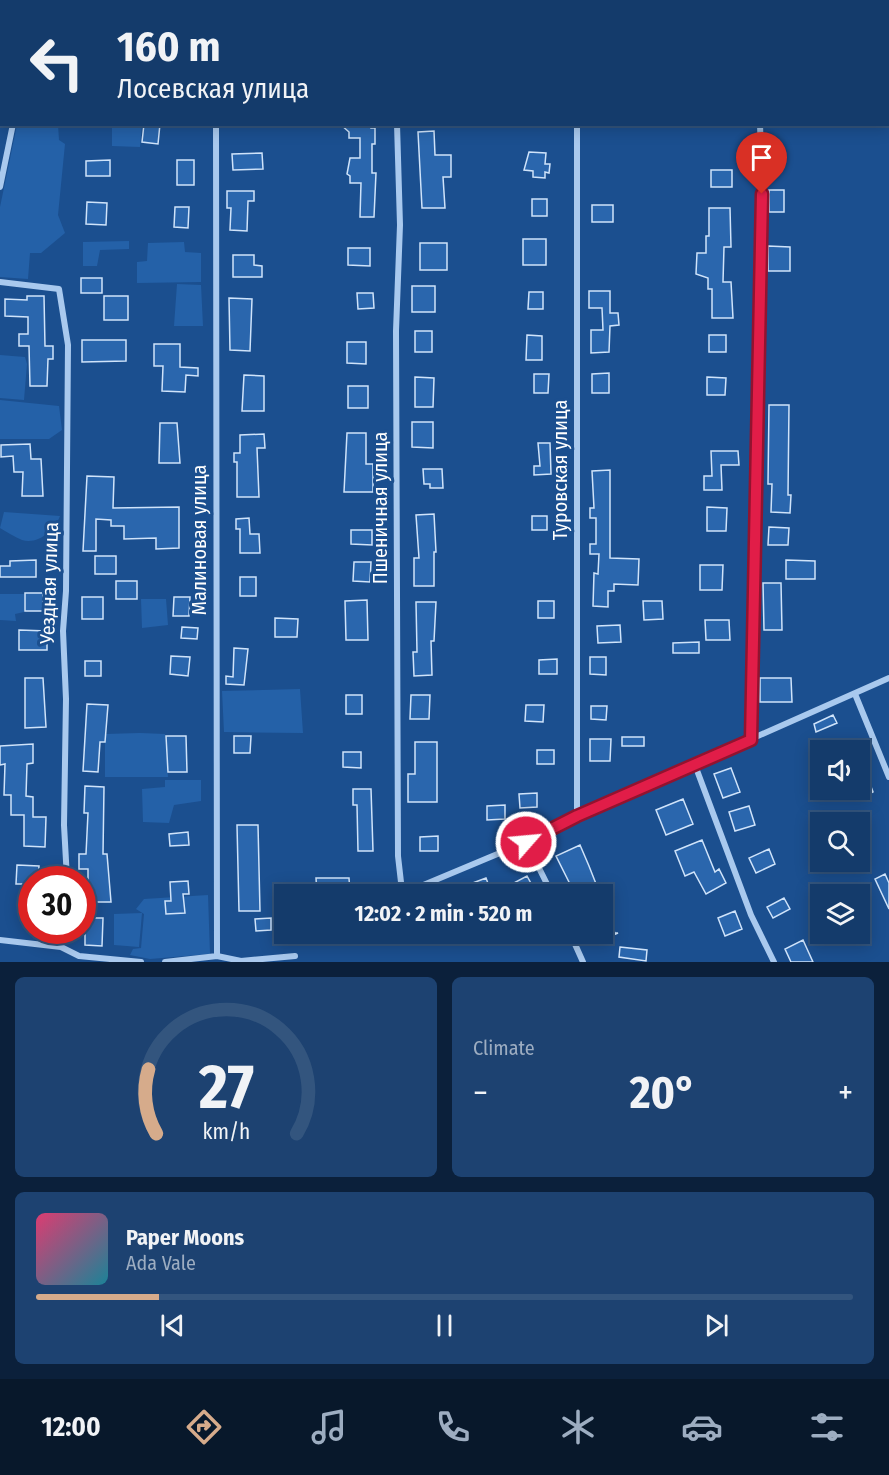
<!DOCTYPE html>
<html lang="en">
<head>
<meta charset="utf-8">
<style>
  body { margin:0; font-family:"Fira Sans Condensed",sans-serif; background:#1d4271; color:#f1f3f6; height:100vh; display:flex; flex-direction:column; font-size:22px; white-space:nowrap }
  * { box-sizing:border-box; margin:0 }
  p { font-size:20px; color:#9dadc1 }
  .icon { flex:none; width:33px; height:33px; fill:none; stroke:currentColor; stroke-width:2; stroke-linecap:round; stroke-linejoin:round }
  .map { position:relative; height:962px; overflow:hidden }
  .sheet { display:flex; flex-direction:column; gap:15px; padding:15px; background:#0b203b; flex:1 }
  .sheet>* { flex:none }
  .hud { position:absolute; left:0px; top:0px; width:890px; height:126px; box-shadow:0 3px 15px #0003,0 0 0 2px #33557e; background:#143b6b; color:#f1f3f6; overflow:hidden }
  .tools { position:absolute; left:810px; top:740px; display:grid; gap:12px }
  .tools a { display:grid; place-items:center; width:60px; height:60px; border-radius:0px; background:#143b6b; box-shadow:0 3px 15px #0003,0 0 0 2px #33557e; font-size:30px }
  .speed { position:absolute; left:18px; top:866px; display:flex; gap:12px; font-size:30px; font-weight:700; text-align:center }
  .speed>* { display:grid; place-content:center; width:78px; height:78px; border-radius:50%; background:#143b6b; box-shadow:0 3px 15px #0003,0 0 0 2px #33557e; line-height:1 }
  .speed .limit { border:9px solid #d22; background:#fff; color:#111 }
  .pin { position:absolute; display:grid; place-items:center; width:51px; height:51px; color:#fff; margin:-62px -26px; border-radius:50% 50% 50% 0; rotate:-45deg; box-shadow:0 0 6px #0007 }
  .pin .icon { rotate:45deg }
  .me { position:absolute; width:66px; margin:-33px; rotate:63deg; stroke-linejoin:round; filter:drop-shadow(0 0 4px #0008) }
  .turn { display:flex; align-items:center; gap:21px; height:126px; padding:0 18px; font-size:27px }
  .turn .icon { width:78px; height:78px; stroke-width:2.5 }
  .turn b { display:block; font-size:42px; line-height:51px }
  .big { font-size:45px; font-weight:700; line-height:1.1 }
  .sheet .tile { flex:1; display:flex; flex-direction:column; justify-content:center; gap:9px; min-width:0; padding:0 21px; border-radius:9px; background:#1d4271 }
  .sheet .dial { align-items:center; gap:0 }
  .dial svg { height:156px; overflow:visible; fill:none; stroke:#33557e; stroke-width:7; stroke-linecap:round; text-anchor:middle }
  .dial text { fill:#f1f3f6; stroke:none }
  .song { display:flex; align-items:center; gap:18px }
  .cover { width:72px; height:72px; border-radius:9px; background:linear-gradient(135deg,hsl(340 70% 55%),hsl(190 70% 35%)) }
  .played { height:6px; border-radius:3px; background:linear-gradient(90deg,#d6ab8b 15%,#33557e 15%) }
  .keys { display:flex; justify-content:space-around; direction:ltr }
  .heat { display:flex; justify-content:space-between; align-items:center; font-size:33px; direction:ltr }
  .sheet .tiles { flex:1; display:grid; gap:15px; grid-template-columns:1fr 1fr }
  .tile:last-child { grid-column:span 2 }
  .trip { position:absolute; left:274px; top:884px; width:339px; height:60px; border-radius:0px; background:#143b6b; box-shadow:0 3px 15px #0003,0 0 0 2px #33557e; font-weight:700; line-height:60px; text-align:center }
  .dock { display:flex; height:96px; justify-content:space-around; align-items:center; background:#08182b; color:#9dadc1 }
  .dock .icon { width:42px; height:42px }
  .dock .current { color:#d6ab8b }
  .dock b { font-size:27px; color:#f1f3f6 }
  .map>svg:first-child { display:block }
  .green { fill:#2461a8 }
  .building { fill:#2a66ad; stroke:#cfe3fa; stroke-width:1.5 }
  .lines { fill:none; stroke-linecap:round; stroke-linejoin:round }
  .minor { stroke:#a9c9ee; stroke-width:6 }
  .trunk { stroke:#f8faff; stroke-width:16 }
  .route-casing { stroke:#92132f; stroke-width:15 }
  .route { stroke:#e11d48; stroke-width:10 }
  .labels { text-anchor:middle; stroke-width:6; stroke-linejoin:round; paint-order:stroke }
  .street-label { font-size:20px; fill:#fff; stroke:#1b4f8f }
</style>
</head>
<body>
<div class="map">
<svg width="889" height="962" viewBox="0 0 889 962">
  <rect width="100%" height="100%" fill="#1b4f8f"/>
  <path class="green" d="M17,125H58L59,140L65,144L58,215L65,233L41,253H30L28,279L0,277V207Z
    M112,125H142L140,147L112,146Z
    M129,241V249L100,250L97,266H83V242Z
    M184,242L185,252L201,253V282L137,283V262L147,261L148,243Z
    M177,284L201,285L203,326H174Z
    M0,355L25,357L27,364L24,400L0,398Z
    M0,400L59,406L62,430L49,439H0Z
    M4,512L60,516C55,530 38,545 22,540C15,537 7,532 0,528Z
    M0,594H24V612L15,614L16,621L0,620Z
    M141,599H166L168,625L142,628Z
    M300,689L303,733L224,732L222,691Z
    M140,733L165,734L168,777H105V734Z
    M165,780H201V801L174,805L169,823L143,822L142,789L165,787Z
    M208,895L210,954L150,959L130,955L133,949L141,948L144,914L136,909L144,899Z
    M142,913L139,947L114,945V914Z"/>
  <path class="building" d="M144,124H160L158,144L142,142Z
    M340,124H371V128H375V144H372V173H376L374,217H360L361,183H350V176L347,174L350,158H360V138H349V132Z
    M434,131L435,155H451V177H443L445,208H422L418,132Z
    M529,152L546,153L545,164H550L549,173L545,172V178L533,177V171L524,170Z
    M262,153L263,169L233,170L232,154Z
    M110,160V176H86V161Z
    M177,160H194V185H177Z
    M711,170H732V187H711Z
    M769,190H784V212H769Z
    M227,191H254V201H248L247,231L230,230L231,208H227Z
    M532,199H547V216H532Z
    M87,202L107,203L106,225L86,224Z
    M592,205H613V222H592Z
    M175,207H189L188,228L174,227Z
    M709,208H730L731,247H724L723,282H731L733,318H712V289H708V278L696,274L697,253H706V236H709Z
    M523,239H546V265H523Z
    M420,243H447V270H420Z
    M768,246L790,247V271H768Z
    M348,248H370V266L348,265Z
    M233,255H254V265L262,266V277H233Z
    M81,278H102V293H81Z
    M412,286H435V312H412Z
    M589,291H610V313H618L619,325L610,326L609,352L591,353V330H603L602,308H589Z
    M529,292H543V309H528Z
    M357,293H373L374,308L358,309Z
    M27,296H44L45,346H53V359H48L47,386H30L29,346H19V334H28V317L5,316V299L27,300Z
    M104,296H128V320H104Z
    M229,298L252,299L250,351L230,350Z
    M415,331H432V352H415Z
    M527,335L542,336V360H526Z
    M709,335H726V352H709Z
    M82,340H126V361L82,362Z
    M347,342H366V364L347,363Z
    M154,344H180V367L198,368V376L186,375L185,392L162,391L163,366H154Z
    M609,373V393H592V374Z
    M534,374H549L548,393H534Z
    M244,375L264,376V411H242Z
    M415,377L434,378L433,407H415Z
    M707,377L726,378L725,395H707Z
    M348,386H368V408H348Z
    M769,405H789L788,495H791L790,513L771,512L772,484H768Z
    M412,422H433V448L412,447Z
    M160,423H177L180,463H159Z
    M347,433H366V464H373V492H344Z
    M264,434L265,448H257L259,497H237V462H234V453H240V435Z
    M538,443H550L551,474L534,475V466H540Z
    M30,444L31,459H41L43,496H22L23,472H14L13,456L1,457V445Z
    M711,451H738L739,465H721L722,490H704V476H712Z
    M423,469H442L443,488H430V484H424Z
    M610,470V558L639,559L638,585L614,584V591H608V607L593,606L594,573L598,574L599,554H590V544H596V518H590V508H594L592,471Z
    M87,476L114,477L113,508L179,507V548L156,549V538L124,539V526H111V520L96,519V551H83Z
    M707,507L727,508L726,531H707Z
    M434,514L436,552H434V586H414V558H419L416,515Z
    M532,516H547V530H532Z
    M249,518L250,534H259L260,553H240V529H236V519Z
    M769,527L789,528L788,545H768Z
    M351,530H372V545L351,544Z
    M95,556H116V574H95Z
    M36,560V577H0V566H10V561Z
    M786,560L815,561V579H786Z
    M354,562H371L370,582L353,581Z
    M700,565H723L722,590H700Z
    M240,577H256V596H240Z
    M116,581H137V599H116Z
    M763,583H781L782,630H764Z
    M25,593H43V611H25Z
    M82,597H103V619H82Z
    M174,597H190L189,616H173Z
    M367,600L368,640H346L345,601Z
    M538,601H554V618H538Z
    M643,601H662L663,619L644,620Z
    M416,602H436L434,641H431L432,675L414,676L413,652H417Z
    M275,618L298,619L297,637H275Z
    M705,620H729L730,640H706Z
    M620,625L621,642L598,643L597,626Z
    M182,627L198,628L197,639L181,638Z
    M19,630L47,631V650H19Z
    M699,642V653H673V643Z
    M234,648L248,649L244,685L226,684V676L233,677Z
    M171,656L190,657L188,676L170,674Z
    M590,657H606V675L590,674Z
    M557,659V674H539V660Z
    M85,661H101V676H85Z
    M25,678H43L46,727L25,728Z
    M760,678H791L792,702H760Z
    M346,695H362V714H346Z
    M411,695H430L429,719H410Z
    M87,704L108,705L105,742H100L98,772L83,771Z
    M526,705H544L543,722L525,721Z
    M591,706H607L606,720L591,719Z
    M833,715L837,723L816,732L814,724Z
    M166,736H186L187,772H168Z
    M234,736H251L250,753H234Z
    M622,737H644V746H622Z
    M590,739H611L610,761H590Z
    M415,742H437V802H408V774H415Z
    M33,744V763L27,764L26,796L33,797V817H46L45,847L24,846V815H11V795H4L5,764L0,765V746Z
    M537,750H554V764H537Z
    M343,752H361V768L343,767Z
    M860,757L873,792L860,799L857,791L860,790Z
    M731,768L740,792L723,798L714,774Z
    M85,786L104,787L103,854H107L111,902H88V869H79V854H86L88,813H84Z
    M353,789H371L373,851H358L357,805H353Z
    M537,793V807L520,808L519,794Z
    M683,799L693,824L666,835L656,810Z
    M505,805V819L487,820V806Z
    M749,806L755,825L735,831L729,812Z
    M237,825H258L260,911H239Z
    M188,832L189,845L170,846L169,834Z
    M438,836V851H420V837Z
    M702,840L715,872L719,869L726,883L706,894L694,872L685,876L675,851Z
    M580,845L589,866L600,894H575L556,856Z
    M769,849L775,864L756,873L749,858Z
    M17,865L39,866L38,879H32V884H16Z
    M885,874L889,883V909L875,879Z
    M527,876L533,887L520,894H512L508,886Z
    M316,878H349L350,893L317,894Z
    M486,878L492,894H465L462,887Z
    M188,881L189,894H183L185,913L166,914L165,901H171L170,882Z
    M784,898L790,909L773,918L767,907Z
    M603,907L615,933H618L597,942L593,933H603Z
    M735,911L742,929L725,936L718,918Z
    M85,918H103L102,946L85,945Z
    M271,918V930L256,931L255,919Z
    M803,940L813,962H791L785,949Z
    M620,947L647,950L646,961L619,957Z"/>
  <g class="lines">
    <path class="minor" d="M756,0V2
      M39,2L40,0
      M217,2V0
      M397,2V0
      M577,2V0
      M216,124L217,956
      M397,124L400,225L396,331L398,856L402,891
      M0,187L13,124
      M0,282L59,289L68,345L66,591L63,631L66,699L64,825L67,879
      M855,694L889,777
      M751,740L763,217L760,124
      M695,765L751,915L774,962
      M577,816V124
      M526,842L552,894
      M397,894L421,886L526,842L577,816L889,678
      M570,933L583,962
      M0,940L61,947L79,956L141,962
      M316,941L329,933
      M61,947L63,930
      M165,962L217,956L241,961L295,956"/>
    <path class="trunk" d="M14,2V0
      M0,67L2,60"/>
  </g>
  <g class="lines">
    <defs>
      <path id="route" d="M526,842L577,816L751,740L762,194"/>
    </defs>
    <use href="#route" class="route-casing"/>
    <use href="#route" class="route"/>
  </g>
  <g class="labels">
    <g class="street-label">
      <text transform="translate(560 470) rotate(-90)" y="7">Туровская улица</text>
      <text transform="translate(380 508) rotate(-90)" y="7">Пшеничная улица</text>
      <text transform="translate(199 540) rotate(-90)" y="7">Малиновая улица</text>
      <text transform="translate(49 583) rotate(-88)" y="7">Уездная улица</text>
    </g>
  </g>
</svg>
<div class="tools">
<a><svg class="icon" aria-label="sound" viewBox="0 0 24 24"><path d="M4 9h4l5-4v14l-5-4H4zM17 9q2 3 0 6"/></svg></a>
<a><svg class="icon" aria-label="search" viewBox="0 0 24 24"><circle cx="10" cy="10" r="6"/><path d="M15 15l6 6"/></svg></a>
<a><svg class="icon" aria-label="layers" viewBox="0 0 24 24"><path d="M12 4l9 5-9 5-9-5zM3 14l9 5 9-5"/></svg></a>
</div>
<div class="speed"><div class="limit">30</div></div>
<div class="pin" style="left:762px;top:194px;background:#d93025"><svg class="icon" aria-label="arrive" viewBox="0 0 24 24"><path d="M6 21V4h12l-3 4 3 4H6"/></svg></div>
<svg class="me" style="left:526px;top:842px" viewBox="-20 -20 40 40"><circle r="17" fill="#e11d48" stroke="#fff" stroke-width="3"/><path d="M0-11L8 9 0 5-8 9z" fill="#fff"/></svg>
<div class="trip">12:02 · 2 min · 520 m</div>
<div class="hud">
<div class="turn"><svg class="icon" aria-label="left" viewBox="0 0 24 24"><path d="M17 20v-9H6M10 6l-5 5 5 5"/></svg><div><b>160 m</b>Лосевская улица</div></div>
</div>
</div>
<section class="sheet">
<div class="tiles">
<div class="tile dial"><svg viewBox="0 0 100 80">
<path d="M14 69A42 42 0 1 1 86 69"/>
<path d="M14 69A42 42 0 0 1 10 36" stroke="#d6ab8b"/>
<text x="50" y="56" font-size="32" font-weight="700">27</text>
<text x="50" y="72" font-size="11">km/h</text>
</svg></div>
<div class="tile"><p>Climate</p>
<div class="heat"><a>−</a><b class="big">20°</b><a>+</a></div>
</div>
<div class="tile">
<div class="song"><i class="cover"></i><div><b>Paper Moons</b><p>Ada Vale</p></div></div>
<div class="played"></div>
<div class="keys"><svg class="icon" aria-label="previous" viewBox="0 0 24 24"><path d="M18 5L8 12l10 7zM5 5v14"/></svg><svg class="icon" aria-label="pause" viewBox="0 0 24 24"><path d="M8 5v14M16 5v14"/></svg><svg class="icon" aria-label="next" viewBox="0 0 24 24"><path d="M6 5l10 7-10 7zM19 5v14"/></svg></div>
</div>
</div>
</section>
<nav class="dock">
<b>12:00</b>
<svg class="icon current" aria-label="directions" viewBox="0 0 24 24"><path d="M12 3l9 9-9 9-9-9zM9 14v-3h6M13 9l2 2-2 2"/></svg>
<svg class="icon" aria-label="music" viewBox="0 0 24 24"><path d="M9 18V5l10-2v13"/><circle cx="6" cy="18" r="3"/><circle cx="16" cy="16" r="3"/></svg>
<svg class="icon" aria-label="phone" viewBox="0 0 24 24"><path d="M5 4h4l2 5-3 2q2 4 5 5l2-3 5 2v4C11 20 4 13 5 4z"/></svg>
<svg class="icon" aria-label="climate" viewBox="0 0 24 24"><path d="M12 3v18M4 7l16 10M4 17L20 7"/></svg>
<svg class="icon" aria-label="car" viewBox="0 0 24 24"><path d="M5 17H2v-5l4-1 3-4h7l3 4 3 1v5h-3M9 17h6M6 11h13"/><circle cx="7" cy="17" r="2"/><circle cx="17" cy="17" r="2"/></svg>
<svg class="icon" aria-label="filters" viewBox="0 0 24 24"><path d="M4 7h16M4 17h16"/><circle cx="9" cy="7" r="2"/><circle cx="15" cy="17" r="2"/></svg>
</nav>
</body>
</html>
